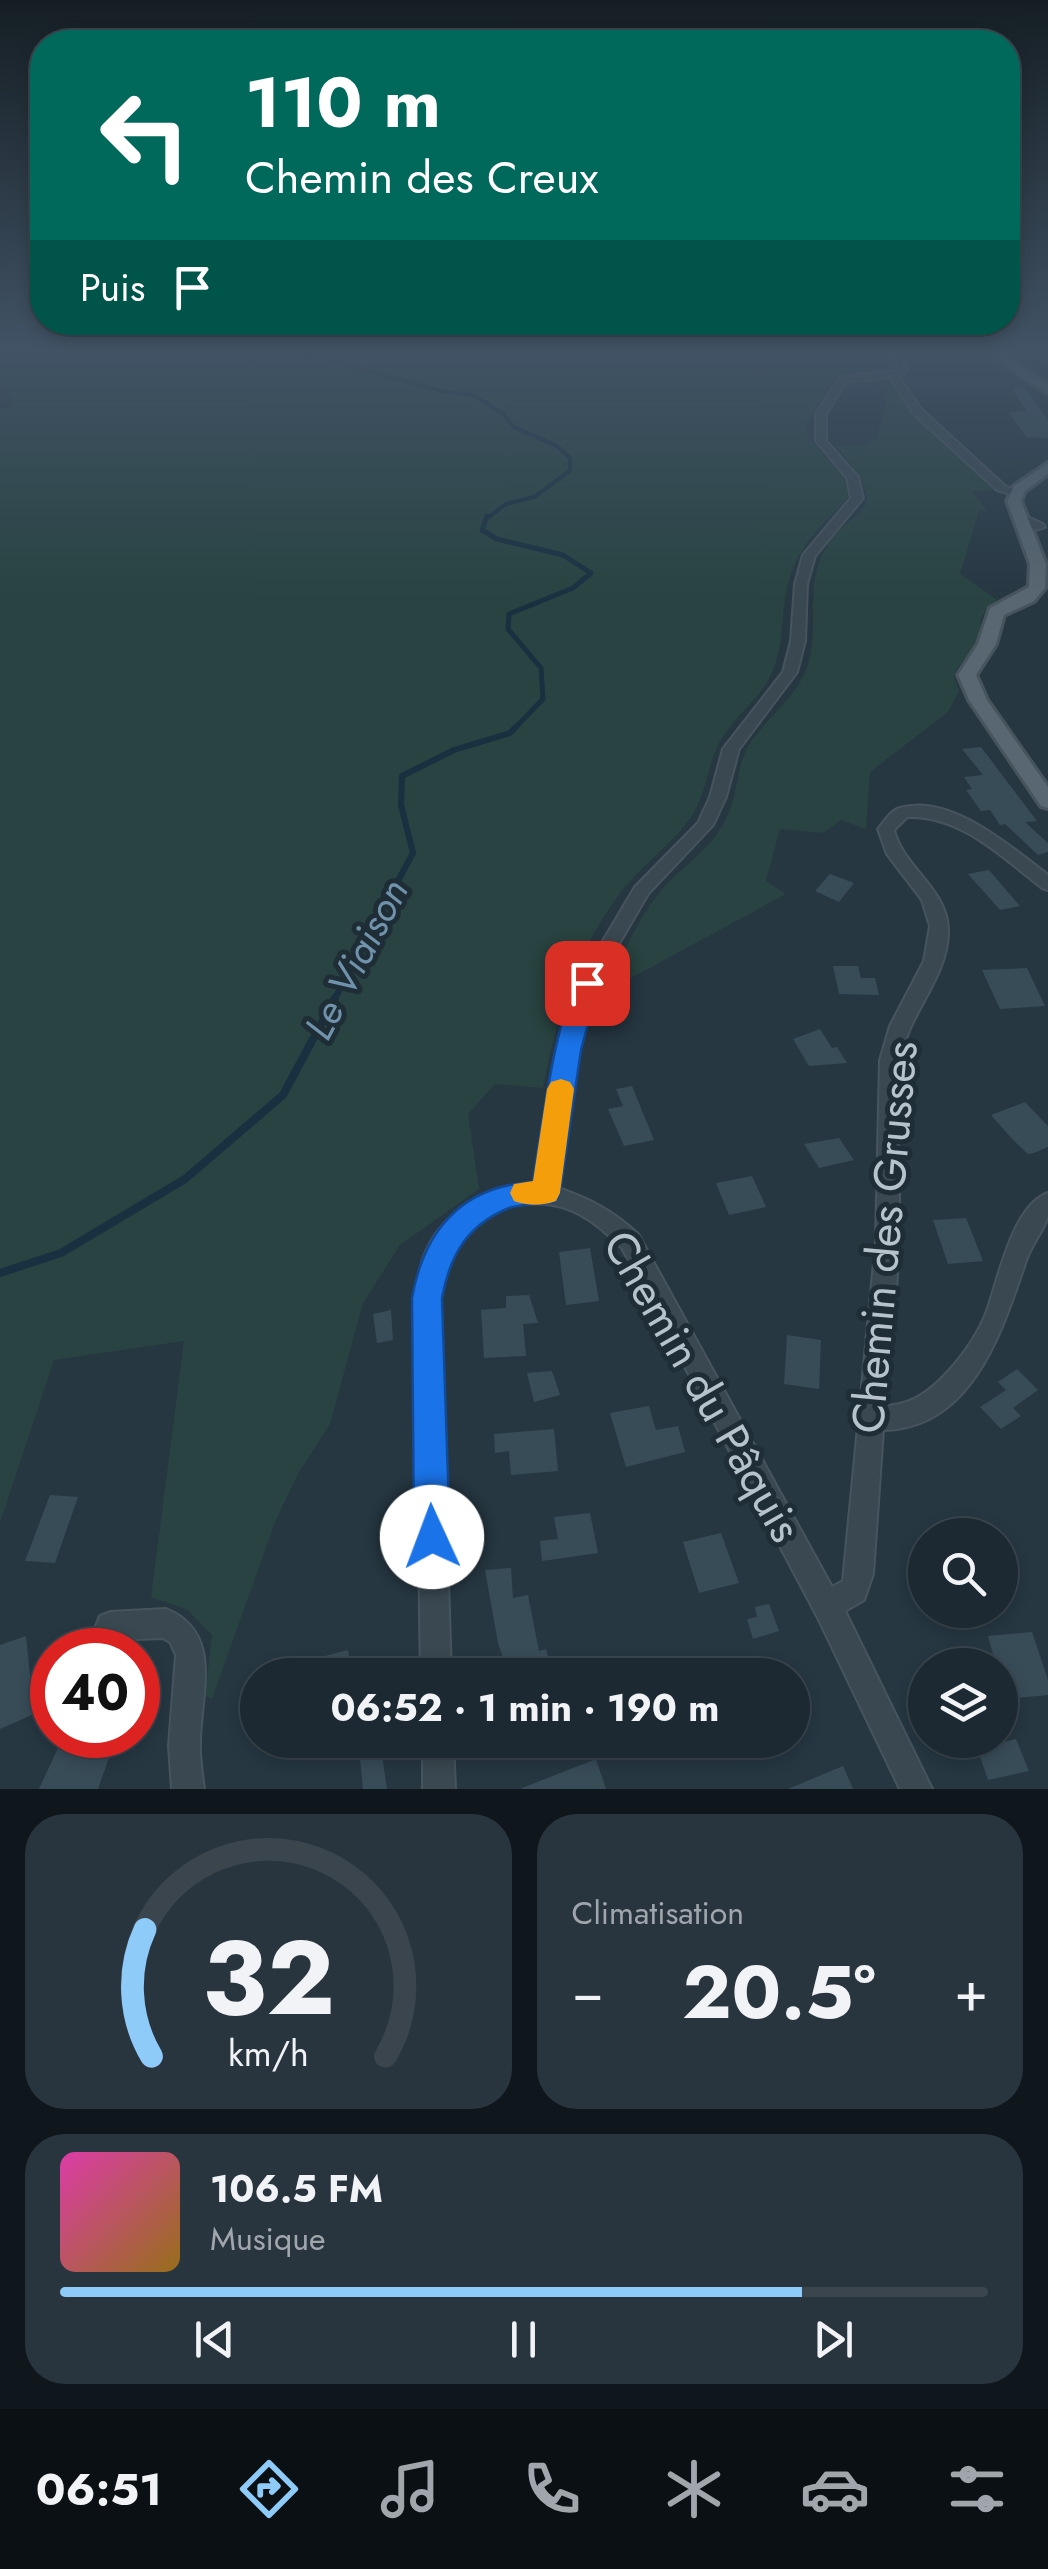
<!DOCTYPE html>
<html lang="fr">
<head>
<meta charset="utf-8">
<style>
  body { margin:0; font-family:Jost,sans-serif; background:#29353e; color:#f1f3f6; height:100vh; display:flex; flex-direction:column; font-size:38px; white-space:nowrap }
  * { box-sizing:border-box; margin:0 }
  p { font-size:32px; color:#a0a6ac }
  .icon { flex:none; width:55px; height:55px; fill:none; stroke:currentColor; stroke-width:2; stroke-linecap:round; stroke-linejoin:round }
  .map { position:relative; height:1789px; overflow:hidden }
  .panel { display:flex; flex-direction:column; gap:25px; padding:25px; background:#0f171c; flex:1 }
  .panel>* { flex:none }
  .top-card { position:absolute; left:30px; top:30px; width:990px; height:305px; border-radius:40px; box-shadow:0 5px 15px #0003,0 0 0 2px #3a454d; background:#00695c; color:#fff; overflow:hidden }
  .fabs { position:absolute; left:908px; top:1518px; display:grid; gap:20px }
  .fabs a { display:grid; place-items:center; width:110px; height:110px; border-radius:50%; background:#1c2932; box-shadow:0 5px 15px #0003,0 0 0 2px #3a454d; font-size:50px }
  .speed { position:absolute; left:30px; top:1628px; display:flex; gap:20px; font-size:50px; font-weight:700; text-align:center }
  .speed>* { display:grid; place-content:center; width:130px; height:130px; border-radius:50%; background:#1c2932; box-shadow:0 5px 15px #0003,0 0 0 2px #3a454d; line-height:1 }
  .speed .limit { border:15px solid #d22; background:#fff; color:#111 }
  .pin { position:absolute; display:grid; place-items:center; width:85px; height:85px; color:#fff; margin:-42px; border-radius:20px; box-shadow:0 5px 15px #0006 }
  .me { position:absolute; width:110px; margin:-55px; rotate:358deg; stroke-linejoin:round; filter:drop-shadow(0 0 8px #0008) }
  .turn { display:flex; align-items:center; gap:35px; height:210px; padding:0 50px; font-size:45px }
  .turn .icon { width:130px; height:130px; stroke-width:2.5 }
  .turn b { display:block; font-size:70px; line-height:85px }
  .then { display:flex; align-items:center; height:95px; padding:0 50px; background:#0003; gap:20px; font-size:38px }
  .big { font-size:75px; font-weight:700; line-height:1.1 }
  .panel .card { flex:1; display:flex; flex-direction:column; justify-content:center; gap:15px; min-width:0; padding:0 35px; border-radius:40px; background:#29353e }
  .panel .dial { align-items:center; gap:0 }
  .dial svg { height:260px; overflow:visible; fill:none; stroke:#3a454d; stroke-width:7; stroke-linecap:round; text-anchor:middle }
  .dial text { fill:#f1f3f6; stroke:none }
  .song { display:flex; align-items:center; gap:30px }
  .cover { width:120px; height:120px; border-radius:15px; background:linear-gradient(135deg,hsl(320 70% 55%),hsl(40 70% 35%)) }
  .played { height:10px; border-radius:5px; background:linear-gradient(90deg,#8ecbf9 80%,#3a454d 80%) }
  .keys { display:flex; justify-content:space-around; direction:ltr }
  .heat { display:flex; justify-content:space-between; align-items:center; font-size:55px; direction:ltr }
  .panel .tiles { flex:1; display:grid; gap:25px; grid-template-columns:1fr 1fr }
  .card:last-child { grid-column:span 2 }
  .trip { position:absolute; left:240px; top:1658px; width:570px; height:100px; border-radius:50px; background:#1c2932; box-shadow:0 5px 15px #0003,0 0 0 2px #3a454d; font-weight:700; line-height:100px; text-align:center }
  .dock { display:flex; height:160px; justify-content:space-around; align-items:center; background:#0b1014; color:#a0a6ac }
  .dock .icon { width:70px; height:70px }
  .dock .selected { color:#8ecbf9 }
  .dock b { font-size:45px; color:#f1f3f6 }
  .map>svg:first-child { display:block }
  .green { fill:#284341 }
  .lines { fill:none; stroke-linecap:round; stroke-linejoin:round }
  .stream-far3 { stroke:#183040; stroke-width:4 }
  .stream-far2 { stroke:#183040; stroke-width:5 }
  .stream-far1 { stroke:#183040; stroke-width:6 }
  .stream { stroke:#183040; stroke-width:8 }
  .building { fill:#384c58 }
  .minor-casing { stroke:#47545e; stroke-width:4 }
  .major-casing { stroke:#47545e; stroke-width:6 }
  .minor { fill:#3a4851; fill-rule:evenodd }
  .major { fill:#586771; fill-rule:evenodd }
  .route { fill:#1a73e8; stroke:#114b97; stroke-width:2.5 }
  .slow { fill:#f59e0b }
  .labels { text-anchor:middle; stroke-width:10; stroke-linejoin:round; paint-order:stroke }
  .water-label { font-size:40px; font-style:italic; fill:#7093ab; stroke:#1f2d37 }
  .near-street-label { font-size:45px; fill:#b7c3cc; stroke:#1f2d37 }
</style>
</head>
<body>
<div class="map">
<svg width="1048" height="1789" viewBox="0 0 1048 1789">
  <rect width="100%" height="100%" fill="#263742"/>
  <path class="green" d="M0,352H887L897,367L889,372L834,376L807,422V436L844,478L849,496C827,522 802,540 791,574C778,610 788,649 766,684C752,705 731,721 719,743C707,766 707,792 693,814C674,843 642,865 621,892C577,949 556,1019 543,1088L495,1084L468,1114L479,1189L400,1245L363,1303L330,1424L298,1474L275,1522L212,1699L205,1696L212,1635L188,1610L151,1597L184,1341L54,1360L0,1523V409L13,407L7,391L0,387Z
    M861,379L881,380L893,386L910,411L993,490L973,492L987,511H979L960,574L997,600L982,616L977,644L958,667L954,676L959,691L948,712L870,772L866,829L841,820L823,833L780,829L766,881L786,894L605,992C621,959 636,921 660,892C680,867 712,849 726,819C739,794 735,764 752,740C770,715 795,698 807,668C819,634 807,597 819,563C841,499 904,527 836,446L862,445L876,439L885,410V388Z"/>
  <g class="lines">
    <path class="stream-far3" d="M300,352L441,391L473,395L501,412L514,427L557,446L570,458V471L534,497L506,504L486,519"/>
    <path class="stream-far2" d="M487,516L482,530L497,539L563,555L591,573L573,588L509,614L508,629L541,668L543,699L513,730"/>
    <path class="stream-far1" d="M334,1000L413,853L401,805L402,776L454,750L510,733L516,727"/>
    <path class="stream" d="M0,1273L61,1253L185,1179L283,1095L335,998"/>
  </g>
  <path class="building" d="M1022,385L1048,420V438L1026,437L1009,412L1026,411L1013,391Z
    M981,747L1037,821L1025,822L1048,843V852L1038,855L1005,824L1000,825L990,810L981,811L966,790L972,789L964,777L983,775L962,749Z
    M989,870L1020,906L1000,910L968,874Z
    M830,874L854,883L839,902L815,891Z
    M833,966H858L861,978H875L879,995L839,994Z
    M1027,968L1045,1006L1000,1009L982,970Z
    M820,1029L832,1048L837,1047L847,1063L809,1066L793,1039Z
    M632,1086L654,1140L624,1146L608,1109L623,1106L616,1089Z
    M1025,1102L1048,1126V1147L1034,1153L1028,1154L1013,1140L991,1115Z
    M839,1138L854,1160L819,1168L804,1144Z
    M752,1176L766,1207L729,1215L716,1183Z
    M966,1218L983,1261L948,1264L933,1220Z
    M590,1248L599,1301L566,1305L559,1252Z
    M529,1295L538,1323L523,1324L526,1356L484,1358L481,1310L506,1308V1296Z
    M391,1310L393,1340L377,1343L373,1314Z
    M787,1335L821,1340L819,1389L784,1384Z
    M1017,1369L1038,1390L1013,1408L1021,1416L1001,1429L980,1407L1006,1390L998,1382Z
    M552,1371L560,1395L534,1402L527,1373Z
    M649,1406L656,1430L678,1426L685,1452L626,1467L610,1413Z
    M554,1429L558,1471L511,1475L509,1451L495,1453L494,1434Z
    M50,1495L78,1497L55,1563L25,1561Z
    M590,1513L598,1553L542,1561L540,1541L558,1539L554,1517Z
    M721,1533L739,1583L699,1593L683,1542Z
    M511,1568L513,1598L528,1595L539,1651L546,1649L553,1675H509L498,1643L485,1570Z
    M769,1604L779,1631L753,1639L747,1619L757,1617L755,1607Z
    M1032,1632L1048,1680V1695L1005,1699L1000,1665H996L988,1636Z
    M26,1636L34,1714L0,1729V1645Z
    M348,1650L352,1675H308L306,1661Z
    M64,1735H117L98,1789H39Z
    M1016,1739L1029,1771L988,1780L977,1748Z
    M380,1742L387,1789H363L359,1749Z
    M596,1759L606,1789H522V1788Z
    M843,1766L853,1789H788Z"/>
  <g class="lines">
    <defs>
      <path id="minor" d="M890,352H899L908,367L904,375L898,376L921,409L1005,486L1022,493L1016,496L997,490L913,413L890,377L846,382L826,414V441L858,477L863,498L815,556L807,584L805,641L797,672L739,749L726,797L713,825L648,894L596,983L578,1050L558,1188C590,1199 613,1211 638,1234L832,1587L843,1581L876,1242L880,1060L890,1026L924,961L930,926L922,900L887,854L878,829C884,822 891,810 900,808C951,793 1012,848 1048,875V890L1042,888C1002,857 961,815 907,817L894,830C903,867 946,888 948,928C950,978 905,1015 900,1063C894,1114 900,1165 899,1216C899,1279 891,1343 885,1406C908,1405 923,1396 940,1380C958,1362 975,1339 985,1316C998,1283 1011,1206 1048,1193C1048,1200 1048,1210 1048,1216C1045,1228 1032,1244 1027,1258C1003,1327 974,1429 883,1430L873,1574L864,1600L845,1611L932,1789H900L817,1616L622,1248C608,1235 596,1223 579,1214C532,1189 467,1209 446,1259C441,1271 441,1286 439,1298L451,1675H421L415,1298C418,1285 419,1271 423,1259C439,1213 489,1183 536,1186L558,1050L578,983L635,887L698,823L710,797L723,749L783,672L791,641L795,584L803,555L851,498L847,478L816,441V414L840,377L897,371L898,367Z
        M1024,352L1048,355V361L1025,354Z
        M1016,512L1043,524L1045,527L1035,530L1012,517V513Z
        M166,1609C223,1632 201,1692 200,1741C199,1757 202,1773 204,1789H172L169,1746L176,1655L170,1642L163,1638L110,1640L100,1636L96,1626L100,1616L110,1612Z
        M423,1740H453L455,1789H423Z"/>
      <path id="major" d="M985,352H1000L1048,384V394Z
        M1048,463V474L1025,491L1021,501L1046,564L1045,588L1034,601L1004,615L996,644L976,675L987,700L1048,787V808L1041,806L969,700L958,675L978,644L990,608L1029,587L1030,564L1007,501L1014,486Z"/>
    </defs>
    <use href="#minor" class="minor-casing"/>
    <use href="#major" class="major-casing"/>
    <use href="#minor" class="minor"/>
    <use href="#major" class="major"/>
  </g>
  <linearGradient id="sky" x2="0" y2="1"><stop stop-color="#151e24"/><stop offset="0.58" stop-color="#415365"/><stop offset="1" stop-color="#415365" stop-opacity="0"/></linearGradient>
  <rect width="1048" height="603" fill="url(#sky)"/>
  <path class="route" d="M587,975L599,983L581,1050L560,1193L556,1201C541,1206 523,1203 509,1208C467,1225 450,1255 442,1298L450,1537L445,1550L432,1555L420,1550L414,1537L412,1298C424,1230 462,1186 533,1182C539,1148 558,983 587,975Z"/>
  <path class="slow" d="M561,1079L570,1082L574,1089L560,1193L556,1201C542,1206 528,1206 514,1201L510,1193L514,1184L533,1181L547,1089L551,1082Z"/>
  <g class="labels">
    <g class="water-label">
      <text transform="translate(356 959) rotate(-62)" y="14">Le Viaison</text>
    </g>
    <g class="near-street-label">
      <text transform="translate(884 1237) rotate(-85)" y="16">Chemin des Grusses</text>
      <text transform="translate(703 1386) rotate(60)" y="16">Chemin du Pâquis</text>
    </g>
  </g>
</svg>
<div class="fabs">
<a><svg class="icon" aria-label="search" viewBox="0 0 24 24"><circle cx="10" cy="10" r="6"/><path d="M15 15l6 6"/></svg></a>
<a><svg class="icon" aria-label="layers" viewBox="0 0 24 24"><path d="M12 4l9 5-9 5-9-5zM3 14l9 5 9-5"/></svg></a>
</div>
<div class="speed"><div class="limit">40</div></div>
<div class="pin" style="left:587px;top:983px;background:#d93025"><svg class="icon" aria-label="arrive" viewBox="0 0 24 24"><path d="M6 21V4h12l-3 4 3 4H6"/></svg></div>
<svg class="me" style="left:432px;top:1537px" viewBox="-20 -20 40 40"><circle r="19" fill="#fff"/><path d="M0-13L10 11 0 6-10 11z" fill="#1a73e8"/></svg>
<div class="trip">06:52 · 1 min · 190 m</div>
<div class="top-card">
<div class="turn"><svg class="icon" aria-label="left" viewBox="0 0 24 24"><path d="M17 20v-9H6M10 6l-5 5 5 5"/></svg><div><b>110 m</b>Chemin des Creux</div></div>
<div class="then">Puis<svg class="icon" aria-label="arrive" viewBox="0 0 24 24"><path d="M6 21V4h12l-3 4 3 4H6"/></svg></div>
</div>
</div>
<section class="panel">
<div class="tiles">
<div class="card dial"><svg viewBox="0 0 100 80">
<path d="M14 69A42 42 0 1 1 86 69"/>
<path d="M14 69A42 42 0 0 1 12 30" stroke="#8ecbf9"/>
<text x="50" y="56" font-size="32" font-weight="700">32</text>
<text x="50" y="72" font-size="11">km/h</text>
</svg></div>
<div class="card"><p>Climatisation</p>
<div class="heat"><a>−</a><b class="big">20.5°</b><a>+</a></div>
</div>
<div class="card">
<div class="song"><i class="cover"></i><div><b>106.5 FM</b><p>Musique</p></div></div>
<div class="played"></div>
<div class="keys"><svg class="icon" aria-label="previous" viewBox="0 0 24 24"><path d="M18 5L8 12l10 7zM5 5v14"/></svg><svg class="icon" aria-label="pause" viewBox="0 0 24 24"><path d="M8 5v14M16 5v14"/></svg><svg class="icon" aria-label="next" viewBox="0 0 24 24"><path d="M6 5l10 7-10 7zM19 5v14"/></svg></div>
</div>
</div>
</section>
<nav class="dock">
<b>06:51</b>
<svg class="icon selected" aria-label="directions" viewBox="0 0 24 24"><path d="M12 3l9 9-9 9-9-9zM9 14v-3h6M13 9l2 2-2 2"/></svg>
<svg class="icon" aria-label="music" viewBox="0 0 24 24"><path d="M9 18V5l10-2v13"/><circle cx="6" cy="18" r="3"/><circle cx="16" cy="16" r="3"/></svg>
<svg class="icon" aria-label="phone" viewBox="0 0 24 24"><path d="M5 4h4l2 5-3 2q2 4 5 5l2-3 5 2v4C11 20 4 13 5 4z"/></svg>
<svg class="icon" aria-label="climate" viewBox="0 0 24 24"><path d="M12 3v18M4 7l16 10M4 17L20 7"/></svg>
<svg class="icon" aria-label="car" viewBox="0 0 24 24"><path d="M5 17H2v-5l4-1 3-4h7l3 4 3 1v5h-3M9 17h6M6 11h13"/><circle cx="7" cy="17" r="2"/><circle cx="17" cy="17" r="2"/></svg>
<svg class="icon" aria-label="filters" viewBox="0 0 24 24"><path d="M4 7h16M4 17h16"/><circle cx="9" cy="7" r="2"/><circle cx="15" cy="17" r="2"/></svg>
</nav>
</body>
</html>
